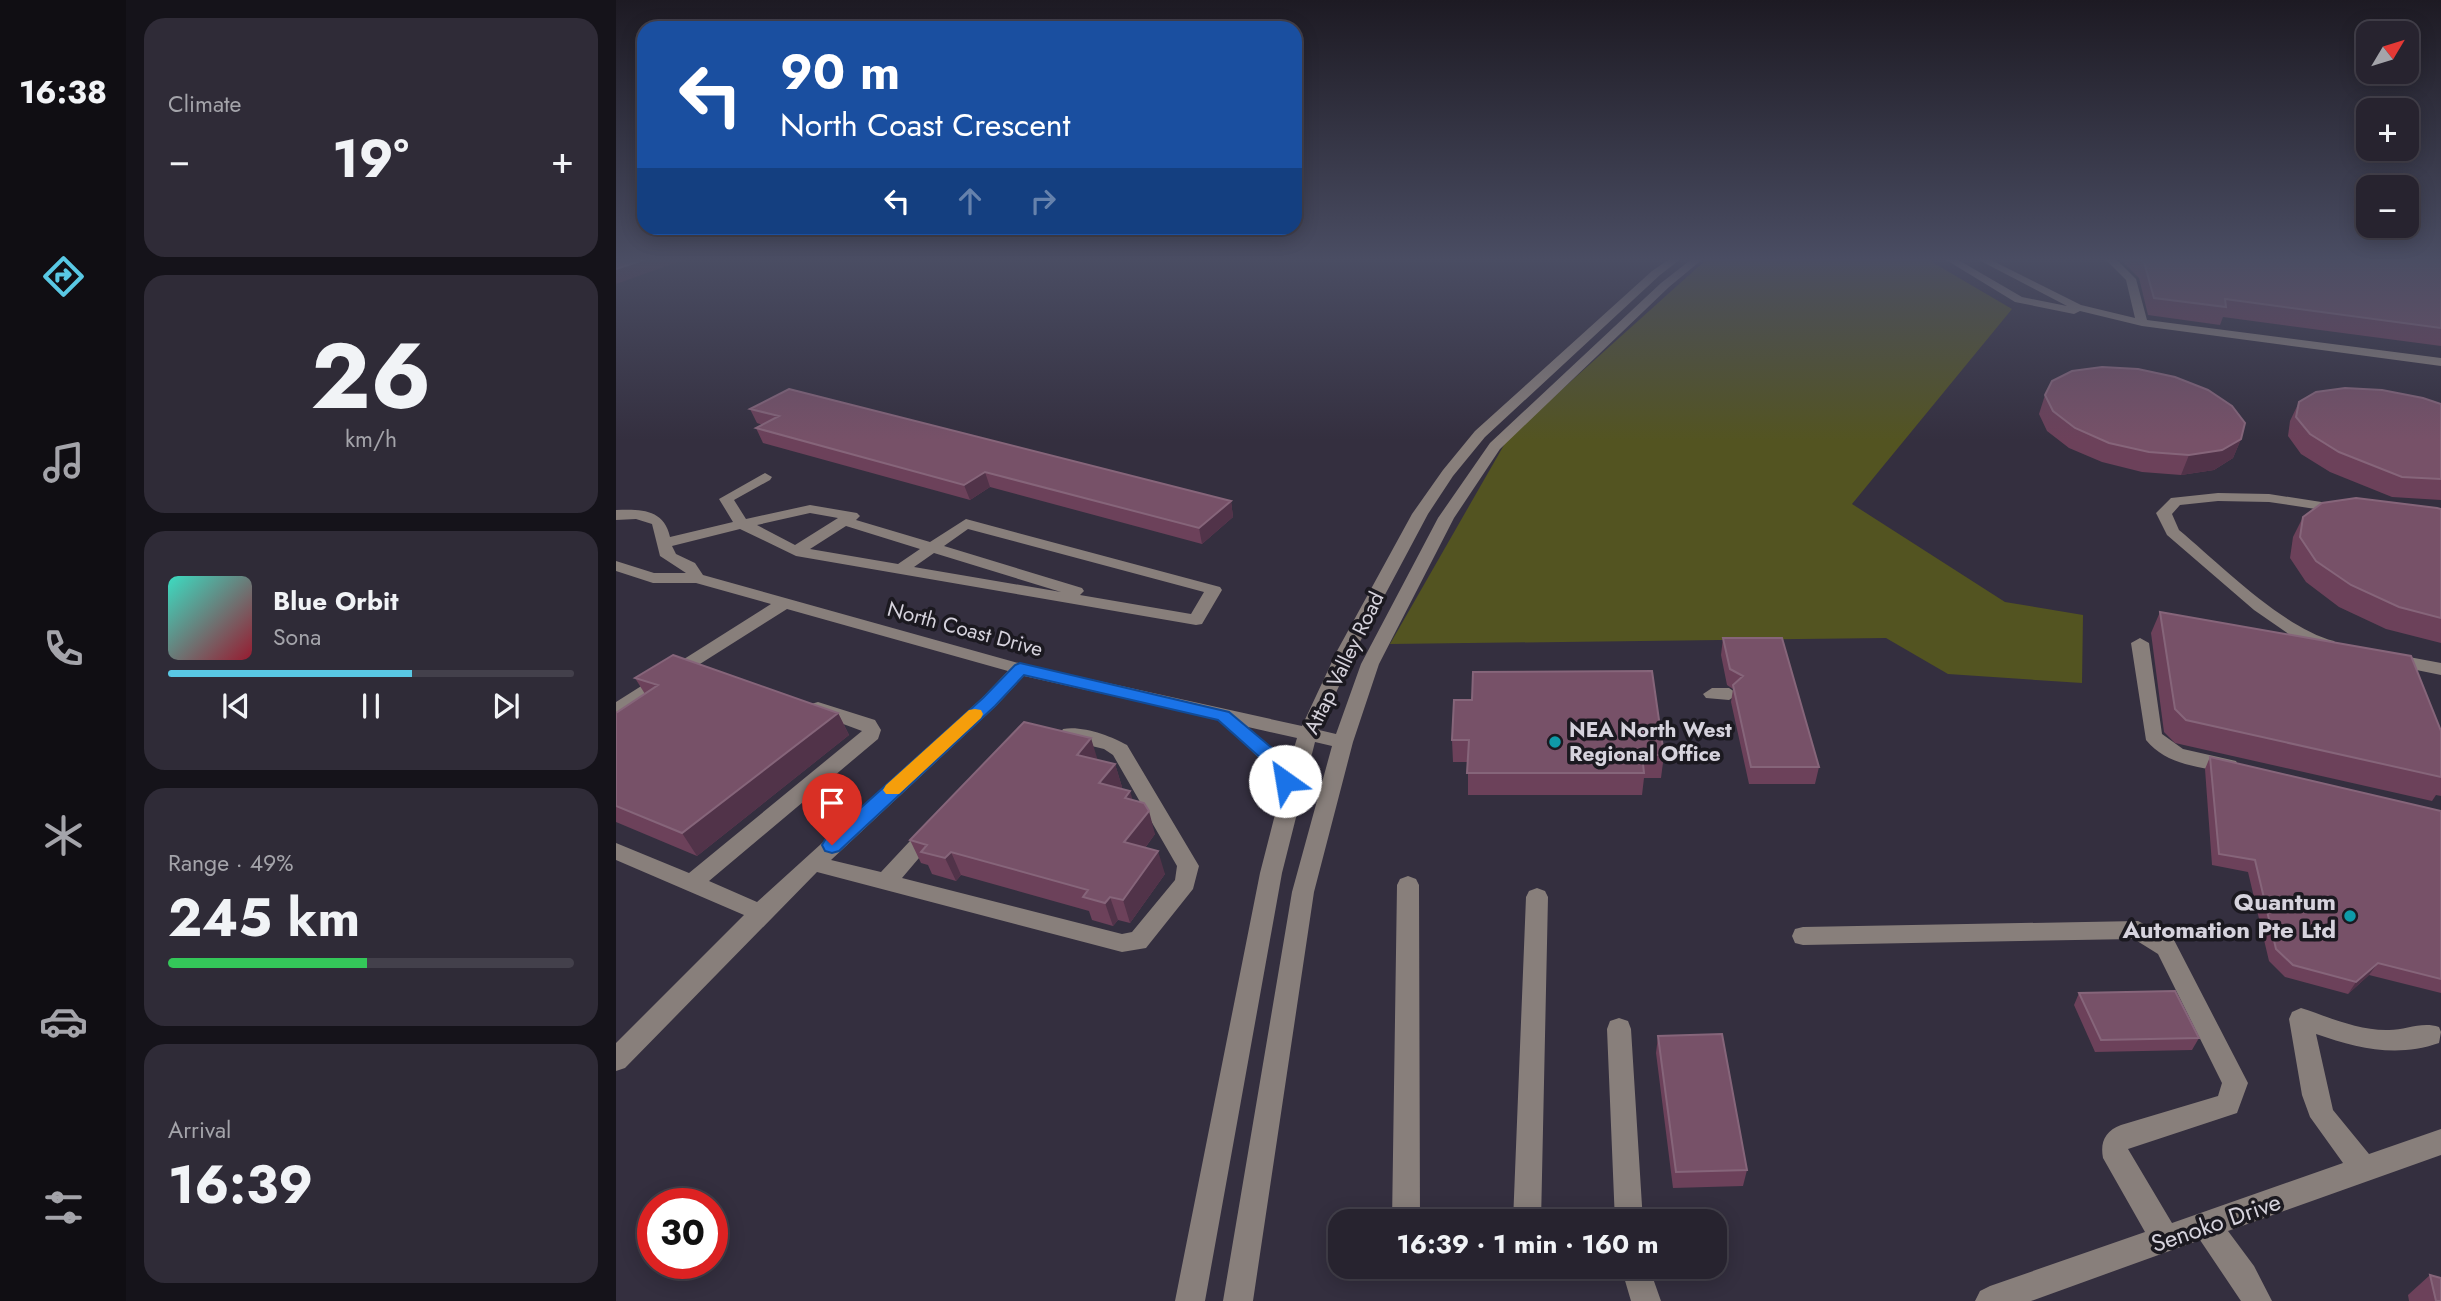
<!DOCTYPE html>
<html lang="en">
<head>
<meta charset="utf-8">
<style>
  body { margin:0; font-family:Jost,sans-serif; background:#2f2b37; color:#f1f3f6; height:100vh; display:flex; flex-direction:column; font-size:26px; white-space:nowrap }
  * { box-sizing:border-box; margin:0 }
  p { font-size:23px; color:#a4a4aa }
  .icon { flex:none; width:38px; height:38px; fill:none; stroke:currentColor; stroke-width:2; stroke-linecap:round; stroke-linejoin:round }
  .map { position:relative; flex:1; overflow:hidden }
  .panel { display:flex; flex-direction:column; gap:18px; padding:18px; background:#15131a; width:490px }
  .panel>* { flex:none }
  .guide { position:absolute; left:21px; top:21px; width:665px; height:214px; border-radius:21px; box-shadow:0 4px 18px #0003,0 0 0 2px #43404b; background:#1a4fa0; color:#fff; overflow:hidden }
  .needle { width:46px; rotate:52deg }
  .tools { position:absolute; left:1740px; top:21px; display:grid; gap:14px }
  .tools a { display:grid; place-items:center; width:63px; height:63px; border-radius:14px; background:#27232f; box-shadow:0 4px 18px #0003,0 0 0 2px #43404b; font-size:35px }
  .speed { position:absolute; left:21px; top:1188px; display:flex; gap:14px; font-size:35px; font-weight:700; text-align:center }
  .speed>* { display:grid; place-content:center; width:91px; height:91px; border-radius:50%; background:#27232f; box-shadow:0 4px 18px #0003,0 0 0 2px #43404b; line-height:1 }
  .speed .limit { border:10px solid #d22; background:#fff; color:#111 }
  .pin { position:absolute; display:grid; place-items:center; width:60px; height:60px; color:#fff; margin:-72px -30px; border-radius:50% 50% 50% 0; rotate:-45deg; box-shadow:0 0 7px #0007 }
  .pin .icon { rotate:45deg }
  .me { position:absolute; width:77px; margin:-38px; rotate:328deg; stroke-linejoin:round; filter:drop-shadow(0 0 5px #0008) }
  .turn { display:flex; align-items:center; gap:24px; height:147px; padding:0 28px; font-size:32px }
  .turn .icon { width:91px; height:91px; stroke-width:2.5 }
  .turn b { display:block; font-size:49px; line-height:60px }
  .lanes { display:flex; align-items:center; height:66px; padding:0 28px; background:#0003; justify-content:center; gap:35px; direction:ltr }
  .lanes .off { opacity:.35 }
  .big { font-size:52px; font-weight:700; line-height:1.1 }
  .panel .widget { flex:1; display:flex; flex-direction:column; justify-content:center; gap:10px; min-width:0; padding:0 24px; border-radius:21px; background:#2f2b37 }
  .panel .dial { align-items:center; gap:0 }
  .dial b { font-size:91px; line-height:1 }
  .song { display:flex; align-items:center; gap:21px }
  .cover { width:84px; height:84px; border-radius:10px; background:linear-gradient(135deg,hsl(170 70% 55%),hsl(350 70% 35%)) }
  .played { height:7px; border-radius:4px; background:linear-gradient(90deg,#59c8e4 60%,#43404b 60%) }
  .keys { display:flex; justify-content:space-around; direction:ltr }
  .heat { display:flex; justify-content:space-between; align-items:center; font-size:38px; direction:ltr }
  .charge { height:10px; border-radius:5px; background:linear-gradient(90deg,#34c759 49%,#43404b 0) }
  .trip { position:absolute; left:712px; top:1209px; width:399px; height:70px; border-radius:21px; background:#27232f; box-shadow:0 4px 18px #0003,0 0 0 2px #43404b; font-weight:700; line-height:70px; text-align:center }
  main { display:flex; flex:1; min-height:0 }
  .tab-bar { display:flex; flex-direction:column; width:126px; justify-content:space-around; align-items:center; background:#100e13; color:#a4a4aa }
  .tab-bar .icon { width:49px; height:49px }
  .tab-bar .selected { color:#59c8e4 }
  .tab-bar b { font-size:32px; color:#f1f3f6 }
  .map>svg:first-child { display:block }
  .green { fill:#535421 }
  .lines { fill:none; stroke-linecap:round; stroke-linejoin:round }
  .minor { fill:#887f7b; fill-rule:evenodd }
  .wall { fill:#6c415a }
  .shaded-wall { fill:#513349 }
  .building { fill:#775168; stroke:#86657a; stroke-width:2 }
  .route { fill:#1a73e8; stroke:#114b97; stroke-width:2 }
  .slow { fill:#f59e0b }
  .culture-dot { fill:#0f9aa8; stroke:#1b1920; stroke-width:2.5 }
  .labels { text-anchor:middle; stroke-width:7; stroke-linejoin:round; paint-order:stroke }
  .street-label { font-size:21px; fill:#d6d3dd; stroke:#1b1920 }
  .poi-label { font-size:21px; font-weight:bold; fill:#d6d3dd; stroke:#1b1920; text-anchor:start }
  .near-poi-label { font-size:24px; font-weight:bold; fill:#d6d3dd; stroke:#1b1920; text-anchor:end }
  .near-street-label { font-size:24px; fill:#d6d3dd; stroke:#1b1920 }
</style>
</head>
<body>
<main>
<nav class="tab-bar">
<b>16:38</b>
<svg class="icon selected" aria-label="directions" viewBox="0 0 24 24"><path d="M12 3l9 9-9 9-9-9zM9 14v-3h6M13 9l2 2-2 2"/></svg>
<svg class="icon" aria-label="music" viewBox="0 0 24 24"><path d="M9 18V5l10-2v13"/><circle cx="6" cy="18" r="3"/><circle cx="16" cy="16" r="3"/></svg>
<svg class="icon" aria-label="phone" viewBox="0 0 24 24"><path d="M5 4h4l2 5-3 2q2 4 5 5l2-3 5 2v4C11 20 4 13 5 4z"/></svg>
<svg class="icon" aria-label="climate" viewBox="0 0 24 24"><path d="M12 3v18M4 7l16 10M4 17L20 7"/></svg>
<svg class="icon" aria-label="car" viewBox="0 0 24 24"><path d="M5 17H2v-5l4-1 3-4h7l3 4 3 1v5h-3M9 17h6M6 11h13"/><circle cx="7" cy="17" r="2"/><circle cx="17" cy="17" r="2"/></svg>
<svg class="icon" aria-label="filters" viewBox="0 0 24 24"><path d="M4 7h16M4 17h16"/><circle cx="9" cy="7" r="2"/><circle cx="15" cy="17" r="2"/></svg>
</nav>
<section class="panel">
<div class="widget"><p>Climate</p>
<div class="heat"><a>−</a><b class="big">19°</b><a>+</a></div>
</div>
<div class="widget dial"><b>26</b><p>km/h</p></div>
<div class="widget">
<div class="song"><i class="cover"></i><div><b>Blue Orbit</b><p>Sona</p></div></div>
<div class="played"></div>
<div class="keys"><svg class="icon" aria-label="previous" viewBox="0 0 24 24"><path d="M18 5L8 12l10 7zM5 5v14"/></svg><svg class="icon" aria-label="pause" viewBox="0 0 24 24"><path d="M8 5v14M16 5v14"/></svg><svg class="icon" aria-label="next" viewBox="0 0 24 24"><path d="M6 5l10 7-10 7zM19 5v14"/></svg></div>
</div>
<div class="widget"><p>Range · 49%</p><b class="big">245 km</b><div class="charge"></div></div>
<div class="widget"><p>Arrival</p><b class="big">16:39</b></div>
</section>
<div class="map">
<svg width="1825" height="1301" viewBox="0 0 1825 1301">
  <rect width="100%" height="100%" fill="#342f3f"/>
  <path class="green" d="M1092,258H1309L1396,309L1236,504L1389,602L1467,615L1466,683L1332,674L1270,638L774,644L892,438Z"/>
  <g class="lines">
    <path class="minor" d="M1055,258H1066L1044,275L869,437L837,476L812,514L739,651L703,730L720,734L745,664L822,518L874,443L1045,283L1077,258H1088L1053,287L884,449L838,518L763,664L737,742L698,892L637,1301H607L676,892L716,746L699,742L666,873L589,1301H559L644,873L664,795L656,771L604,720L408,676L380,706L215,860L265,872L308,826L315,824L322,826L325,832L286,878L506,934L516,932L559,880L561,866L497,755L488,749L447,739L444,734L447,729C465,725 496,736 511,745L583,866L577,889L530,948L506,952L201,872L9,1068L0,1071V1043L128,915L0,860V843L73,873L246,731L195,712L193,708L195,704L202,702L259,720L265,730L262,739L93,881L141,902L366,698L392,671L171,609L0,717V702L155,604L80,583H37L0,571V561L38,573H70L44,556L36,524L20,519L0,520V510C25,509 48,509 54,537L117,522L103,499L149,473L156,477L154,480L118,500L130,519L194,505L241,513L244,516L240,520L314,542L350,519L604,587L606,590L586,624L580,625L180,556L124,529L56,546L60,554L79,563L87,575L406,664L686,726L721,651L796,514L827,470L859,431L1036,271ZM194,513L222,518L179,545L141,525ZM230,526L304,549L282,564L194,549ZM352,529L588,592L575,614L464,595L468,591L466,588L328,546ZM318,553L445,592L298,567ZM632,727L681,738L673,765L672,763Z
      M1327,258H1339L1406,297L1451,306L1359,258H1371L1465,305L1519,318L1510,280L1488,258H1499L1520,279L1531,320L1825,358V366L1526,326L1464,311L1458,314L1399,302Z
      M1602,493L1653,494L1731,506L1733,509L1726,513L1653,502L1602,501L1564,505L1556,514L1563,530C1605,565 1667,628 1718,641L1721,645L1718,649L1712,650L1687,644L1638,610L1551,535L1540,513L1555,498Z
      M1524,638L1533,643L1546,734L1567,749L1620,761L1623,766L1620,771L1613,773C1584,767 1550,765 1530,740L1515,643Z
      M1777,654L1825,663V675L1771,664L1768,660L1771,656Z
      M1096,688H1113L1122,694L1113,700L1090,698L1087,694Z
      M792,876L800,879L803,885L804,1222H776L781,885L784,879Z
      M921,888L929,891L932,897L925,1222H897L910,897L913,891Z
      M1522,921L1558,940L1632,1083L1621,1113L1512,1149L1556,1223L1727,1163L1694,1117L1686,1095L1673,1019L1676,1012L1685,1008C1713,1017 1743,1031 1773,1030C1790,1030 1806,1021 1823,1027L1825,1032L1823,1043C1780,1058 1741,1048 1700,1034L1717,1110L1753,1154L1825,1129V1155L1612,1231L1638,1266L1656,1301H1625L1584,1240L1415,1301H1359L1364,1291L1374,1286L1529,1232L1487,1158C1484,1142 1489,1131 1505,1125L1602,1096L1606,1083L1542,954L1518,939L1187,945L1179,943L1176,936L1179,929L1187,927Z
      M1003,1018L1012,1021L1015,1029L1027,1222H999L991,1029L994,1021Z
      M1005,1267H1033L1045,1301H1015Z"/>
  </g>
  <path class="wall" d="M1503,258H1825V346L1607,317L1604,325L1532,315L1523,278Z
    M1429,395L1625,439L1617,458L1598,470L1565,475L1526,472L1486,462L1453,448L1431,431L1423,414Z
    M1683,402L1825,404V500L1776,497L1714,472L1685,454L1672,436L1674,421Z
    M134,409L615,501L617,517L586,544L374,487L354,500L147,443L140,428L147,425L141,423Z
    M1825,509V643L1770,629L1723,607L1690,582L1674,558L1677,537L1687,517Z
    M1544,612L1825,731V796L1820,795L1816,801L1559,743L1548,732L1535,633Z
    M1107,638L1203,767L1199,784H1133L1115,702L1117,689L1111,685L1105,655Z
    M19,678L222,713L233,735L81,856L0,822V713L29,694Z
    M838,700L1048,755L1045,778H1028L1026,795H852V762H837L836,740Z
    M1594,757L1825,811V993L1753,975L1732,994L1669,977L1653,961L1632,872L1596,865L1589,769Z
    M482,760L499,764L506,787L505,789L517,800L539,834L529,848L549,874L514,923L502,920L497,926L476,920L473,911L345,875L340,881L316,874L312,865L305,863L294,840Z
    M1463,993L1583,1038L1576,1050L1479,1052L1458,1005Z
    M1042,1036L1131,1170L1127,1186L1057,1188L1040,1053Z
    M1814,1275L1825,1301H1793L1792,1295Z"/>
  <path class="shaded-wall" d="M33,258H73L0,284V269Z
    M1625,439L1617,458L1598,470L1565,475L1573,455Z
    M369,472L374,487L354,500L348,485Z
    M615,501L617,517L586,544L583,528Z
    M222,713L233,735L81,856L66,833Z
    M475,738L482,761L461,755Z
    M499,764L506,787L491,806L483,783Z
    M514,791L521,814L509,798Z
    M533,811L539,834L516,865L508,842Z
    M542,851L549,874L514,923L507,900Z
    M335,852L345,875L340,881L329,858Z
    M494,897L502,920L497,926L489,903Z
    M1762,963L1753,975L1732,994L1740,982Z"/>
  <path class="building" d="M0,258H33L0,269Z
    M1523,258H1825V328L1609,299L1610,307L1538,298L1528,262Z
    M1486,367L1522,369L1559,377L1592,390L1616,406L1629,423L1625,439L1606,450L1573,455L1533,452L1493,443L1459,428L1437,411L1429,395L1436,381L1456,371Z
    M1729,388L1766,390L1807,398L1825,404V479L1786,477L1723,452L1694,434L1680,417L1683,402L1700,392Z
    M173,389L615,501L583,528L369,472L348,485L140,428L163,416L134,409Z
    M1740,498L1821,508L1825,509V618L1783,607L1735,585L1700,561L1684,537L1687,517L1706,503Z
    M1544,612L1795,656L1825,731V777L1570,720L1559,709Z
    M1107,638H1166L1203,767H1135L1117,685L1127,676L1114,669Z
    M57,655L222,713L66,833L0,806V713L42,685L19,678Z
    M1036,671L1048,755H1026L1028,773H851L853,740H836L838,700H856L857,672Z
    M408,722L475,738L461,755L499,764L483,783L514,791L509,798L528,803L533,811L508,842L542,851L507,900L494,897L489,903L467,897L472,890L335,852L329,858L305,852L311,845L294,840Z
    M1594,757L1825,811V979L1762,963L1740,982L1677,965L1660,949L1639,860L1603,854Z
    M1559,991L1583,1038L1485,1040L1463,993Z
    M1106,1034L1131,1170L1060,1172L1042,1036Z
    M1814,1275L1825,1278V1301H1820Z"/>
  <linearGradient id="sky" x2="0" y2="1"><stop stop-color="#1d1a23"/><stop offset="0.59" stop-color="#4a4d63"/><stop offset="1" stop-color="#4a4d63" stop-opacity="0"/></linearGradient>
  <rect width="1825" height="440" fill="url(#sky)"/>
  <path class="route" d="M404,663L613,712L662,753L674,768L678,781L675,786H663L656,770L649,762L602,720L408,675L379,706L223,851L216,853L209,851L206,845L209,840L367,698L399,665Z"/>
  <path class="slow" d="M359,709L365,710L367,714L365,718L283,794H270L267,790L270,785L353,710Z"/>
  <g class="culture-dot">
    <circle cx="939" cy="742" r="7"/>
    <circle cx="1734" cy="916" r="7"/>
  </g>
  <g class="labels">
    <g class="street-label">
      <text transform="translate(349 629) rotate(15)" y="7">North Coast Drive</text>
      <text transform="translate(728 663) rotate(-64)" y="7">Attap Valley Road</text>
    </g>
    <g class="poi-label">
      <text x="953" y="737">NEA North West<tspan x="953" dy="24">Regional Office</tspan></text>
    </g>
    <g class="near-poi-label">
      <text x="1720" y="910">Quantum<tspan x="1720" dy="28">Automation Pte Ltd</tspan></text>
    </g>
    <g class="near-street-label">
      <text transform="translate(1600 1223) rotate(-19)" y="8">Senoko Drive</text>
    </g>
  </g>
</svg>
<div class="tools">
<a><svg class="needle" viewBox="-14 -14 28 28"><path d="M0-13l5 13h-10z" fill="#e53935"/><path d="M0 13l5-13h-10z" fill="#a4a4aa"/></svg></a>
<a>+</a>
<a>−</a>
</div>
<div class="speed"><div class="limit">30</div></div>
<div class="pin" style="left:216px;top:845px;background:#d93025"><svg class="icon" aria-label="arrive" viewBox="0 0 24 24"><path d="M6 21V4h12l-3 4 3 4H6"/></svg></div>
<svg class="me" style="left:669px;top:781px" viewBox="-20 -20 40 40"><circle r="19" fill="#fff"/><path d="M0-13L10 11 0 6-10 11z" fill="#1a73e8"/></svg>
<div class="trip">16:39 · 1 min · 160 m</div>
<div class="guide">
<div class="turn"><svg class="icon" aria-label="left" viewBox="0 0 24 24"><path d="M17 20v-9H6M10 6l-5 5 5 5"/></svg><div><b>90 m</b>North Coast Crescent</div></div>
<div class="lanes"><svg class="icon" aria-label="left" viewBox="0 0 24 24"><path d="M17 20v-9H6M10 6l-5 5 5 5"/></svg><svg class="icon off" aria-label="ahead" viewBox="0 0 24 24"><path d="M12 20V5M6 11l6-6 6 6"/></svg><svg class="icon off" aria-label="right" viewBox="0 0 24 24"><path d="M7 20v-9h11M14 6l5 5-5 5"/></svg></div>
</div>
</div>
</main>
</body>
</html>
